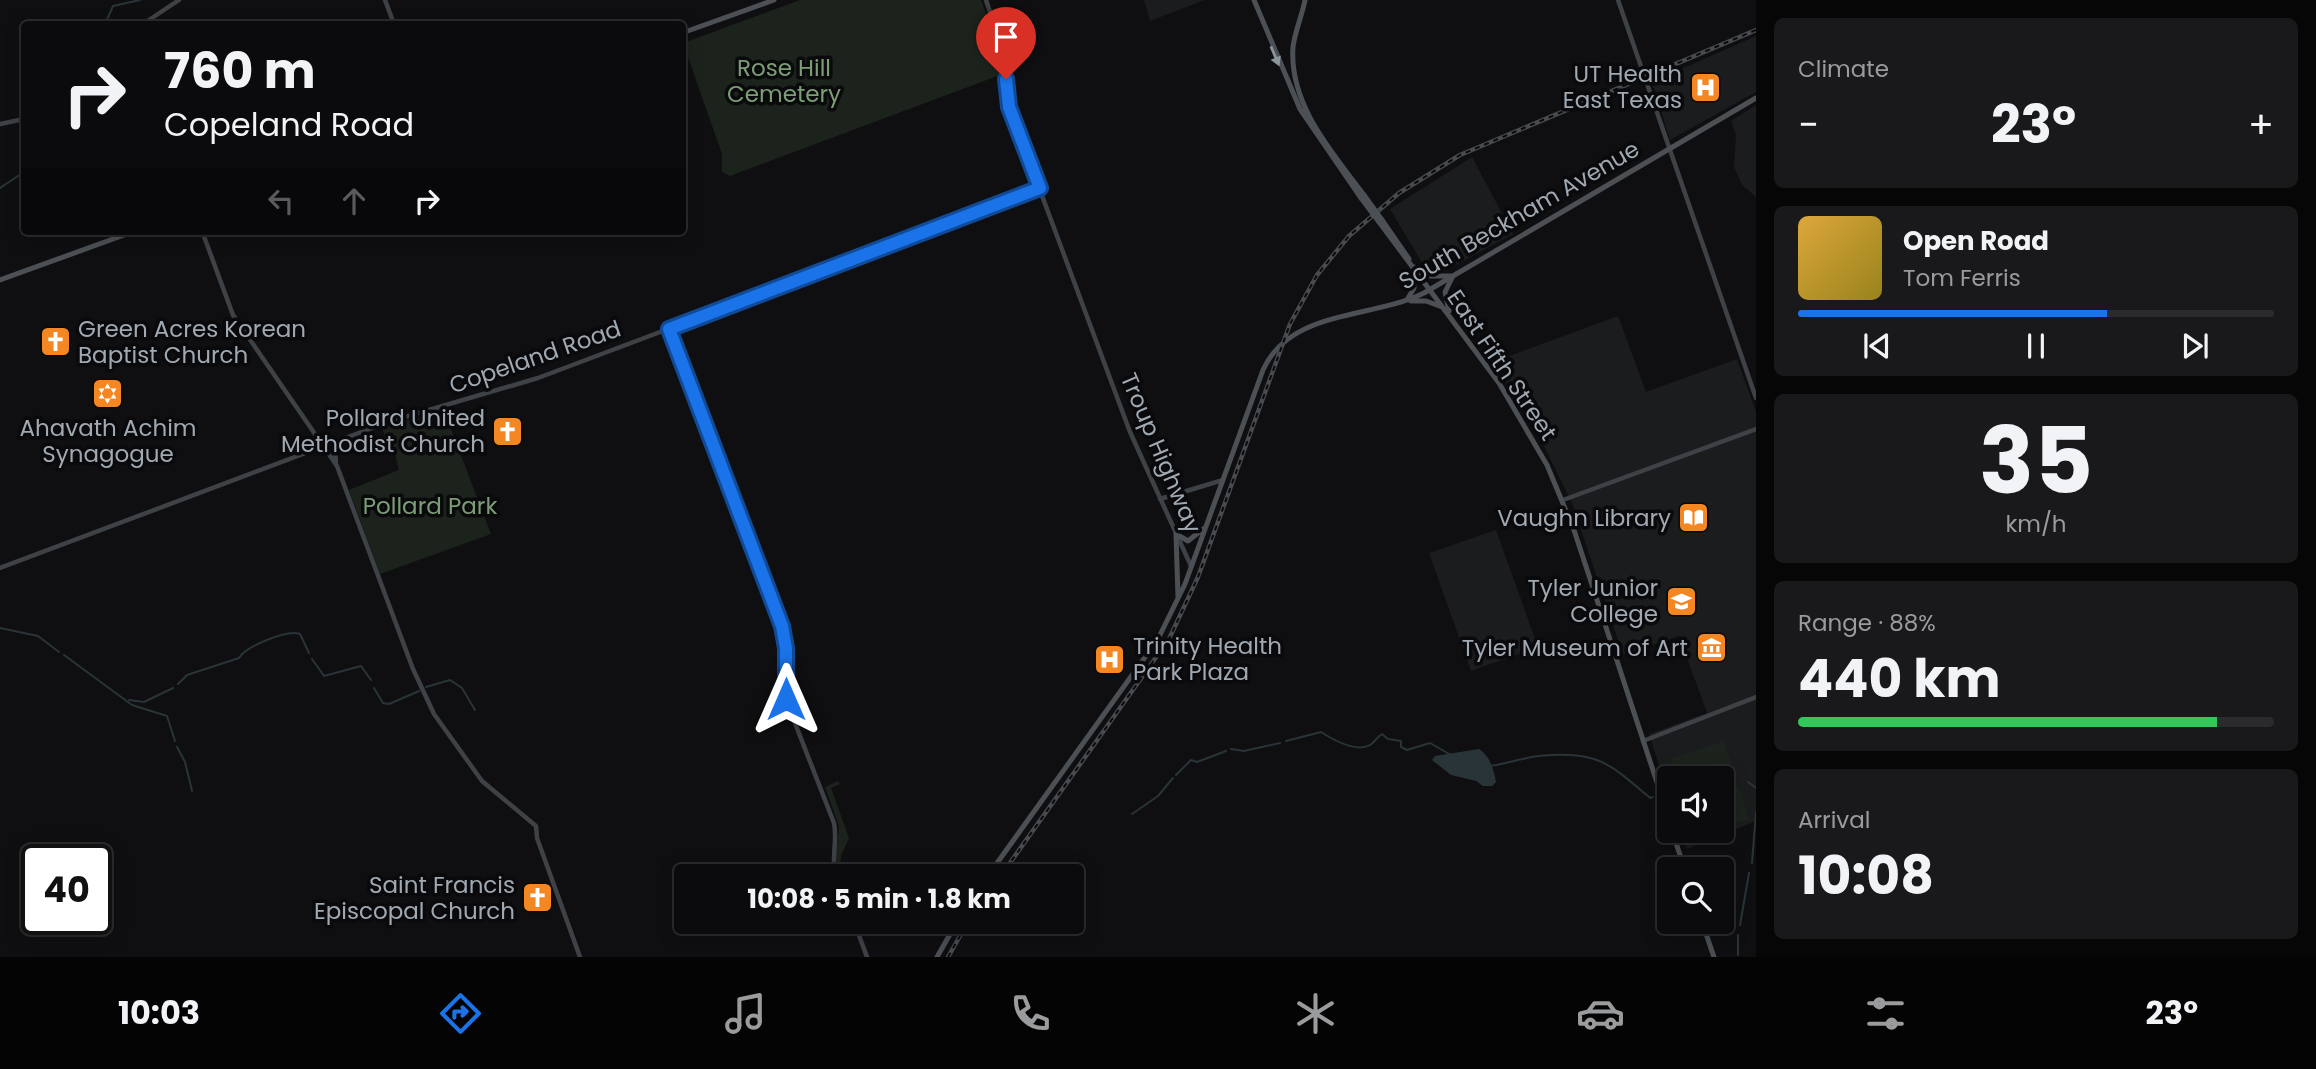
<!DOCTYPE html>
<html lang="en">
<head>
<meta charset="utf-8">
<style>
  body { margin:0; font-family:Poppins,sans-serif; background:#19191b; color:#f1f3f6; height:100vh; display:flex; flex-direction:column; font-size:26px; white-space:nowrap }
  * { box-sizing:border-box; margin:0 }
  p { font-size:23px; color:#9a9b9d }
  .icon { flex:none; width:38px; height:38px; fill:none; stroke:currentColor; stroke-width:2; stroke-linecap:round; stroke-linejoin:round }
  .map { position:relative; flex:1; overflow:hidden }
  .drawer { display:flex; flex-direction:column; gap:18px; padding:18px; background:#060607; width:560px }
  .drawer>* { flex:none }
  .banner { position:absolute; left:21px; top:21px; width:665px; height:214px; border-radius:7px; box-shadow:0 4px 18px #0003,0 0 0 2px #2b2b2e; background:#0b0b0d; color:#f1f3f6; overflow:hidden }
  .fabs { position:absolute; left:1657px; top:766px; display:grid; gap:14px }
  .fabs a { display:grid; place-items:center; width:77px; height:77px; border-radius:7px; background:#0b0b0d; box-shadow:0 4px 18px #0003,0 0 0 2px #2b2b2e; font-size:35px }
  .speed { position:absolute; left:21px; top:844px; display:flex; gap:14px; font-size:35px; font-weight:700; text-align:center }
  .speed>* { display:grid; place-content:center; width:91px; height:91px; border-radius:50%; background:#0b0b0d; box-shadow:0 4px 18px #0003,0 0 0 2px #2b2b2e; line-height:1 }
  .speed .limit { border:4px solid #111; border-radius:10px; background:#fff; color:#111 }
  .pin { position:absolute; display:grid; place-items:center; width:60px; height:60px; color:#fff; margin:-72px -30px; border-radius:50% 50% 50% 0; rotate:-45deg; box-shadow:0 0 7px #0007 }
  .pin .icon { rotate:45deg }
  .me { position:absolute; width:77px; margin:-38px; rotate:0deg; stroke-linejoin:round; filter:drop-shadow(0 0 5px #0008) }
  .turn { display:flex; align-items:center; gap:24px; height:147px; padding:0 28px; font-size:32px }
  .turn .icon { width:91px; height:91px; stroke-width:2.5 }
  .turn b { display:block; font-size:49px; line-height:60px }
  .lanes { display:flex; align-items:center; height:66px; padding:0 28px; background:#0003; justify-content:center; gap:35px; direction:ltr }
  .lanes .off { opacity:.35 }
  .big { font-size:52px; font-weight:700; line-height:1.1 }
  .drawer .tile { flex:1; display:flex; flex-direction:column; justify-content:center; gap:10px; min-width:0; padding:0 24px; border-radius:10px; background:#19191b }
  .drawer .dial { align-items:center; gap:0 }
  .dial b { font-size:91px; line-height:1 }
  .song { display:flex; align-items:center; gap:21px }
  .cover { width:84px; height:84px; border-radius:10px; background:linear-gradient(135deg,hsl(40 70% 55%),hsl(50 70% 35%)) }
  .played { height:7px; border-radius:4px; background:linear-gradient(90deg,#1a73e8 65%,#2b2b2e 65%) }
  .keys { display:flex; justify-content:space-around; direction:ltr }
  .heat { display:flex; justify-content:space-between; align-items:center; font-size:38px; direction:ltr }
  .charge { height:10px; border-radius:5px; background:linear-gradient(90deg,#34c759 88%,#2b2b2e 0) }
  .trip { position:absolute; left:674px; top:864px; width:410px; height:70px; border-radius:7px; background:#0b0b0d; box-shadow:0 4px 18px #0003,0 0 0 2px #2b2b2e; font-weight:700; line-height:70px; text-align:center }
  .menu { display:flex; height:112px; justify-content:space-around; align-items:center; background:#040405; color:#9a9b9d }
  .menu .icon { width:49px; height:49px }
  .menu .on { color:#1a73e8 }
  .menu b { font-size:32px; color:#f1f3f6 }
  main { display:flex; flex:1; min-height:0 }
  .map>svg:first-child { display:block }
  .built { fill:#1b1c1e }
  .green { fill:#1c231c }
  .water { fill:#293439 }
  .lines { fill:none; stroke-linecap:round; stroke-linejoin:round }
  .stream { stroke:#293439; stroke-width:2 }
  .secondary { stroke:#3e4146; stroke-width:4.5 }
  .primary { stroke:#4c5055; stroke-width:5 }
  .rail-casing { stroke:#474a4f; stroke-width:4.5 }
  .rail { stroke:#0a0a0c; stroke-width:2; stroke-dasharray:5; stroke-linecap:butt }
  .primary-bridge { stroke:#4c5055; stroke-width:5 }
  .oneway { fill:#8b939b }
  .route-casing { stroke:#114b97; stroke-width:18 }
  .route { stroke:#1a73e8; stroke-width:12 }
  .labels { text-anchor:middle; stroke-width:7; stroke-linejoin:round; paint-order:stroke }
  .park-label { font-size:23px; fill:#7b9e76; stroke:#0a0a0c }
  .poi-label { font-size:23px; fill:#a0a9b2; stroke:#0a0a0c; text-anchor:end }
  .street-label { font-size:23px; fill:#a0a9b2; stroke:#0a0a0c }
</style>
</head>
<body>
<main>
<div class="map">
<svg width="1756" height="957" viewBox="0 0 1756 957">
  <rect width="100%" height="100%" fill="#0f0f11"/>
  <path class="built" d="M1144,0H1205L1150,21Z
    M1756,36V92L1670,140L1652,82Z
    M1756,105V197L1742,185L1734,167L1736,135L1731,121Z
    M1472,157L1513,234L1445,271H1430L1424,266L1390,209Z
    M1618,316L1646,392L1737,359L1756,412V821L1687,849L1681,831H1722V779H1670L1669,796L1649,734L1707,713L1679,636L1623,655L1572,503L1531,420L1493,362Z
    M1496,530L1538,647L1471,671L1429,553Z"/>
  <path class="green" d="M800,0H981L998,47L1000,75L730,176L722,172V154L683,43Z
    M440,410L444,411L491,534L380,574L349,490L399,470L390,435L385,436L382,428Z
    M1724,741L1732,766L1692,779H1676L1670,759Z
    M838,781L840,784L831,788L849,838L841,856L840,872L836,858L839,826L825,787Z
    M1738,785L1749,819L1722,827V790Z"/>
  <path class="water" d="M1479,749C1490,756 1494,770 1496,782L1492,786H1483L1476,781L1451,775L1432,760L1435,756Z"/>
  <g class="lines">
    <path class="stream" d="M105,24L113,6L140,0
      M0,188L24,172
      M0,628L38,636L59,652
      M64,655L132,705L167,716L175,741
      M312,659L324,676L361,666L371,680
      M178,684L187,675L239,658C245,647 287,629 300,634L309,653
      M426,687L450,680L462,688L475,710
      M374,688L383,703L389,704L419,691
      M129,700L144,702L173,688
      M1286,741L1321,732C1332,739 1356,753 1370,745C1374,743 1377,737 1382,734L1388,739L1401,741V747L1407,750L1430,743L1451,755
      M177,747L185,762L192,791
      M1231,749L1244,751L1280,743
      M1490,766C1506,764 1522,758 1538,756C1597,751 1607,761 1650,798L1653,797
      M1176,775L1191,760L1197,762L1226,751
      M1748,782L1756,788
      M1132,814L1158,796L1173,778
      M1752,863L1756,812
      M1740,925L1749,873
      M1738,955V935"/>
    <path class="secondary" d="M385,0L394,24
      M986,0L1006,59L1005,90L1009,107L1130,432L1191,566
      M1618,0L1756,398
      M143,24L179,0
      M0,124L24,119
      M202,231L233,315L337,466L413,669L434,714L482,781L536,826L537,838L580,957
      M669,329L782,626L786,648L784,695L834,823C838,842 830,858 837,877
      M334,442L336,462
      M1160,499L1223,480
      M1563,500L1756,429
      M0,568L388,422L538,378L1040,189
      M1643,741L1756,697
      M854,922L867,957"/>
    <path class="primary" d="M1254,0L1300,109L1361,198
      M1305,0C1302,16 1295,31 1293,47C1289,105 1332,152 1364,195
      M682,33L774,0
      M1382,220L1409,259
      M1379,222L1499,383L1547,465L1574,530L1670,822
      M1417,269L1430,276H1451
      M0,280L135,231
      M1407,300L1414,288V267
      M1411,301H1426L1442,307
      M1449,311L1445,292L1452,278
      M1176,534L1178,597
      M1176,534L1188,541L1203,529
      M1672,831L1685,870
      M987,877L1158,639L1185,584L1263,370C1290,309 1372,319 1424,293L1756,98
      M1702,922L1714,957
      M937,957L957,922"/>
    <defs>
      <path id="rail" d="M1000,877L1169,639L1198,577L1290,324L1317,275L1349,236L1399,193L1460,155L1756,30
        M948,957L968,922"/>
    </defs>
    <use href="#rail" class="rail-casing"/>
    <use href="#rail" class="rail"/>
    <path class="primary-bridge" d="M1364,195L1382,220
      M1361,198L1379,222"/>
  </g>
  <defs><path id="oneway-solid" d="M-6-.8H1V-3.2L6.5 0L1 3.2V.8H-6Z" transform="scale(1.75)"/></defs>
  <use class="oneway" href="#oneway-solid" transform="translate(1275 56) rotate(67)"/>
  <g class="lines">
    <defs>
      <path id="route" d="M786,699V648L782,626L669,329L1040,188L1009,107L1006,79"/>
    </defs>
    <use href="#route" class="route-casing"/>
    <use href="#route" class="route"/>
  </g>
  <defs>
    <symbol id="hospital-square" viewBox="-11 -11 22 22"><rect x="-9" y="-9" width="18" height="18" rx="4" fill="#f58723" stroke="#0a0a0c"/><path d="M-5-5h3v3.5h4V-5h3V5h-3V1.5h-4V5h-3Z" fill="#fff"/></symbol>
    <symbol id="church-square" viewBox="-11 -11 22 22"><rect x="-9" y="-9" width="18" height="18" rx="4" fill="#f58723" stroke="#0a0a0c"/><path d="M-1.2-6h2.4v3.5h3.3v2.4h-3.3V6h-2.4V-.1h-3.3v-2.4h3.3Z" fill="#fff"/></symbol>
    <symbol id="synagogue-square" viewBox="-11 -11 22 22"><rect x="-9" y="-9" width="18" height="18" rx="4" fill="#f58723" stroke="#0a0a0c"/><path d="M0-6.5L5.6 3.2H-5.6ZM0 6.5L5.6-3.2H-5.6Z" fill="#fff"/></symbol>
    <symbol id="library-square" viewBox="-11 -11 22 22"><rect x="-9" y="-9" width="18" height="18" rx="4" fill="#f58723" stroke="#0a0a0c"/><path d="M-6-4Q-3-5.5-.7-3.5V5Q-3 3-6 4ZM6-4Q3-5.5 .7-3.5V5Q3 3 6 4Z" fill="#fff"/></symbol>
    <symbol id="university-square" viewBox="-11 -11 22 22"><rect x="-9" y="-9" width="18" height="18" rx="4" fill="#f58723" stroke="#0a0a0c"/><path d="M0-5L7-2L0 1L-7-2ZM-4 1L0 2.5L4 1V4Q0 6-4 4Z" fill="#fff"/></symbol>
    <symbol id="museum-square" viewBox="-11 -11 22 22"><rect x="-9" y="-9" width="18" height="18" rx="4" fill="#f58723" stroke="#0a0a0c"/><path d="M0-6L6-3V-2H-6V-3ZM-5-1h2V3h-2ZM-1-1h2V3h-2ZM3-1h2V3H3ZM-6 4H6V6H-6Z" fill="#fff"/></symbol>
  </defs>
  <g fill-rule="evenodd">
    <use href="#hospital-square" x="1688" y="70" width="35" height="35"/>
    <use href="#church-square" x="38" y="324" width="35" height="35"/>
    <use href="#synagogue-square" x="90" y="376" width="35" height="35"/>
    <use href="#church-square" x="490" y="414" width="35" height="35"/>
    <use href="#library-square" x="1676" y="500" width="35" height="35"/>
    <use href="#university-square" x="1664" y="584" width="35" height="35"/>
    <use href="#museum-square" x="1694" y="630" width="35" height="35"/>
    <use href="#hospital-square" x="1092" y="642" width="35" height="35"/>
    <use href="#church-square" x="520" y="880" width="35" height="35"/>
  </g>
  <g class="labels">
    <g class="park-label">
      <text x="784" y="76">Rose Hill<tspan x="784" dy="26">Cemetery</tspan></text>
      <text x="430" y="514">Pollard Park</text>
    </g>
    <g class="poi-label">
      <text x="1682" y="82">UT Health<tspan x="1682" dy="26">East Texas</tspan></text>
      <text x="78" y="337" text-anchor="start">Green Acres Korean<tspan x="78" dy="26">Baptist Church</tspan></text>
      <text x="485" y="426">Pollard United<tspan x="485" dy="26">Methodist Church</tspan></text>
      <text x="108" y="436" text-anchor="middle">Ahavath Achim<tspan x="108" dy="26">Synagogue</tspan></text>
      <text x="1671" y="526">Vaughn Library</text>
      <text x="1658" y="596">Tyler Junior<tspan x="1658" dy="26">College</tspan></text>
      <text x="1133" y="654" text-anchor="start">Trinity Health<tspan x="1133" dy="26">Park Plaza</tspan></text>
      <text x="1688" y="656">Tyler Museum of Art</text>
      <text x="515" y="893">Saint Francis<tspan x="515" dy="26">Episcopal Church</tspan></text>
    </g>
    <g class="street-label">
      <text transform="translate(1519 215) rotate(-30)" y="8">South Beckham Avenue</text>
      <text transform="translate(535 357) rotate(-19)" y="8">Copeland Road</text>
      <text transform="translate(1502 365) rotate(56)" y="8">East Fifth Street</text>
      <text transform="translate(1161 453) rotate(67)" y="8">Troup Highway</text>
    </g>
  </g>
</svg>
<div class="fabs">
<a><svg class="icon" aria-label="sound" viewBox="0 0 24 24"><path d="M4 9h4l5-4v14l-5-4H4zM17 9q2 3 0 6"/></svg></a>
<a><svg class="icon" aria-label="search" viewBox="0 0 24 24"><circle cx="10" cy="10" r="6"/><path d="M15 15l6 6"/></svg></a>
</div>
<div class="speed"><div class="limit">40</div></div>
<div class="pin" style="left:1006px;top:79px;background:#d93025"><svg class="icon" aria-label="arrive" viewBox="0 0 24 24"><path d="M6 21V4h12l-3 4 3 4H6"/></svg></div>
<svg class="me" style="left:786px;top:699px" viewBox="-20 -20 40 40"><path d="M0-17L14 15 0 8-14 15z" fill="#1a73e8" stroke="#fff" stroke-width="4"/></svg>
<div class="trip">10:08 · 5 min · 1.8 km</div>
<div class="banner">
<div class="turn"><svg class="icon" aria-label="right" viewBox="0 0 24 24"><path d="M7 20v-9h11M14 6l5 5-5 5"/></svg><div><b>760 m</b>Copeland Road</div></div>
<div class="lanes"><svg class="icon off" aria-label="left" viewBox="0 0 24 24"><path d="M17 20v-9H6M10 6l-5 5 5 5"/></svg><svg class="icon off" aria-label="ahead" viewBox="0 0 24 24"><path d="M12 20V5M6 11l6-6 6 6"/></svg><svg class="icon" aria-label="right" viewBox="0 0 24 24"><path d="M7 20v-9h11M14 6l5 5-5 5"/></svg></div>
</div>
</div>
<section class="drawer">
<div class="tile"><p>Climate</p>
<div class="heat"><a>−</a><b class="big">23°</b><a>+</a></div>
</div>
<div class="tile">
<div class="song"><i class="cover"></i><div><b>Open Road</b><p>Tom Ferris</p></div></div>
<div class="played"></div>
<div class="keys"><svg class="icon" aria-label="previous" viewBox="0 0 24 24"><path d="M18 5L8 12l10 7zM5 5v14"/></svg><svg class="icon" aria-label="pause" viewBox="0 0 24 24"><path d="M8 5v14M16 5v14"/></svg><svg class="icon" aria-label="next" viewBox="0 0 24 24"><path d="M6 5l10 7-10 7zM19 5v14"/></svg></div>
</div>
<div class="tile dial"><b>35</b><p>km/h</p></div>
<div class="tile"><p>Range · 88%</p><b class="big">440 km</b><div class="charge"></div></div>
<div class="tile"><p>Arrival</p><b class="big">10:08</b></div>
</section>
</main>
<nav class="menu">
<b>10:03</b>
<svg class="icon on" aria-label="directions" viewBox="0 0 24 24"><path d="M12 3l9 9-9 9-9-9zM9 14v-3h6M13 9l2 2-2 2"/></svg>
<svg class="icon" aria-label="music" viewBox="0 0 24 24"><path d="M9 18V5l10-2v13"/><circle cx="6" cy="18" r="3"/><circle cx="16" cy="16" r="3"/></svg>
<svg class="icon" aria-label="phone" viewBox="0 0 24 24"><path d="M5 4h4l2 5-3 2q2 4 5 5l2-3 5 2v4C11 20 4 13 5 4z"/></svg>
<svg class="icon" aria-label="climate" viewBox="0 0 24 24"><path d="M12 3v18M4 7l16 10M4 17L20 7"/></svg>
<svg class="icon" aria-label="car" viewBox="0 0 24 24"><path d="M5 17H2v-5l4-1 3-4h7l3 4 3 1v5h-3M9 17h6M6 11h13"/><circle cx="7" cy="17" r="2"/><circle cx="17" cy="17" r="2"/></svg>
<svg class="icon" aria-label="filters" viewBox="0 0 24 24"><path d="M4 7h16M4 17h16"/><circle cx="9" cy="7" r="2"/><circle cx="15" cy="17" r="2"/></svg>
<b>23°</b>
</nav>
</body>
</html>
